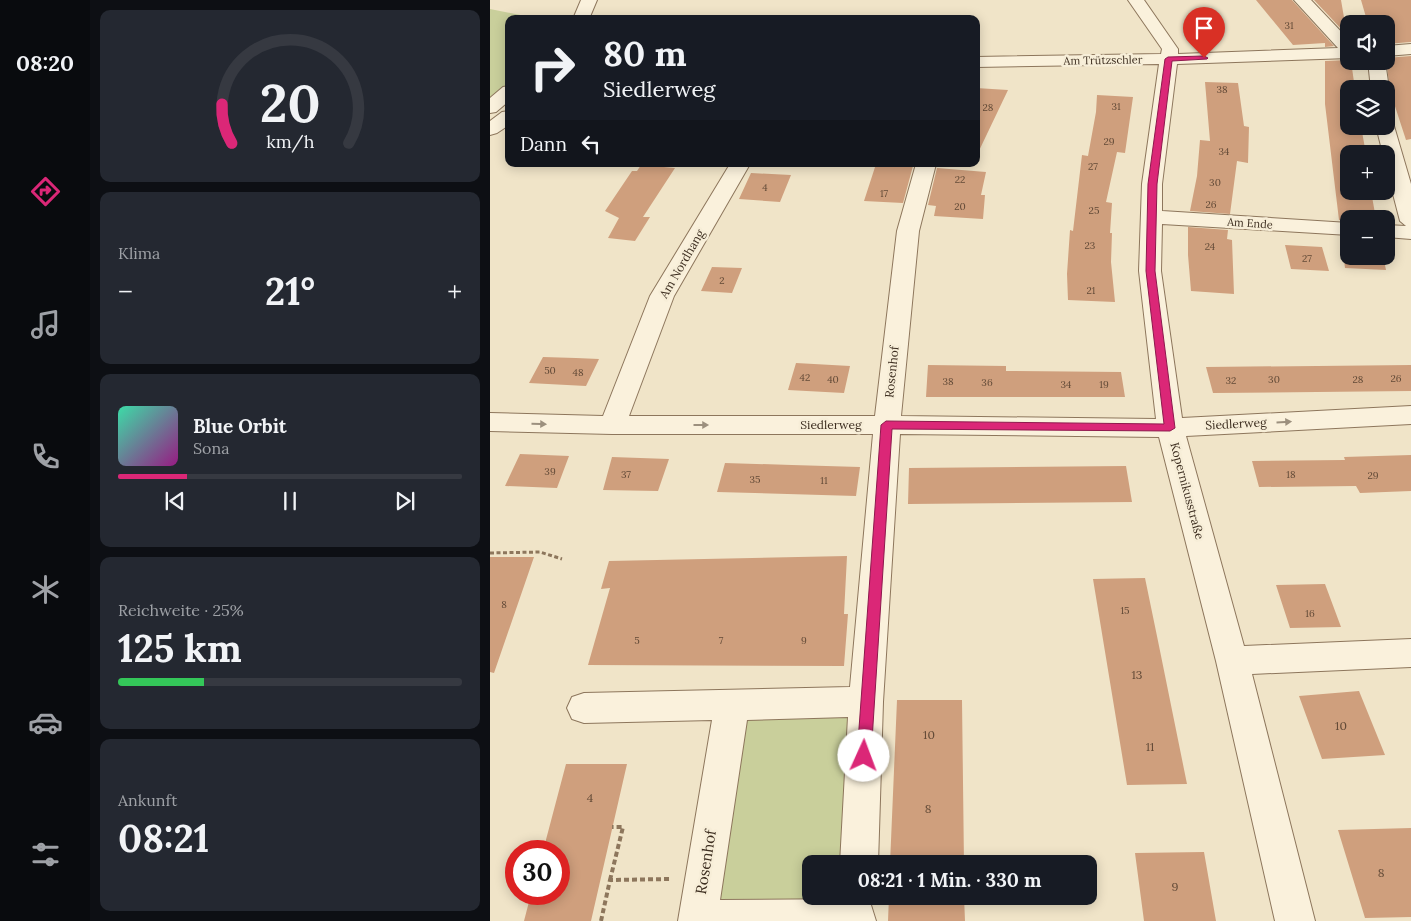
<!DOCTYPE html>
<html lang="de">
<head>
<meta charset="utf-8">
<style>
  body { margin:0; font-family:Lora,serif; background:#242831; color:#f1f3f6; height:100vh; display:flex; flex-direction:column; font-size:19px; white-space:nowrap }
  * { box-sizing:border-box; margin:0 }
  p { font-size:16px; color:#9ea1a6 }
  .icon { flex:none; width:28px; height:28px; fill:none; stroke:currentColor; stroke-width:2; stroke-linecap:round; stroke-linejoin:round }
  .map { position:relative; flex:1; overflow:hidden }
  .side { display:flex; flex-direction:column; gap:10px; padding:10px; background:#0d0f14; width:400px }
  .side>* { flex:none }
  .hud { position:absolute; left:15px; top:15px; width:475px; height:152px; border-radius:10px; box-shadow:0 2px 12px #0003; background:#171b24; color:#f1f3f6; overflow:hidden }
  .buttons { position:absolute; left:850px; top:15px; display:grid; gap:10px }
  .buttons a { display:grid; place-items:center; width:55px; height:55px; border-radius:10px; background:#171b24; box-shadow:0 2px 12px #0003; font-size:25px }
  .speed { position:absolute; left:15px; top:840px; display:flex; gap:10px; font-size:25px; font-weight:700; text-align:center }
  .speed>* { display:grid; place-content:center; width:65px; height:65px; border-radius:50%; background:#171b24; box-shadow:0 2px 12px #0003; line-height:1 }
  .speed .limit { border:8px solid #d22; background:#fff; color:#111 }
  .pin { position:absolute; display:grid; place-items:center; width:42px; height:42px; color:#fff; margin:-51px -21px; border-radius:50% 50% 50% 0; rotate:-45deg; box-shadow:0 0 5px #0007 }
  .pin .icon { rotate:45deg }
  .me { position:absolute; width:55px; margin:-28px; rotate:2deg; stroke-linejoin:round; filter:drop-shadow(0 0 4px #0008) }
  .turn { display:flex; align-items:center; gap:18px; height:105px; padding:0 15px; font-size:22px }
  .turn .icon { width:65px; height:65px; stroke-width:2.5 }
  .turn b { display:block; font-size:35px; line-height:42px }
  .then { display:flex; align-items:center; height:48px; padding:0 15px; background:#0003; gap:10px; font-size:19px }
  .big { font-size:38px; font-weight:700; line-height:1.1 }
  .side .tile { flex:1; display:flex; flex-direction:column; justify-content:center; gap:8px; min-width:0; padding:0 18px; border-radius:10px; background:#242831 }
  .side .dial { align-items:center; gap:0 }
  .dial svg { height:130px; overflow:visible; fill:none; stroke:#363941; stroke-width:7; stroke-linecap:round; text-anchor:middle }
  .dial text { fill:#f1f3f6; stroke:none }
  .song { display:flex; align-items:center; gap:15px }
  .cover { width:60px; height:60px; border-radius:8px; background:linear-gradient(135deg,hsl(160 70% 55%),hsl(310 70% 35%)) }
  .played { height:5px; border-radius:2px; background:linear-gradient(90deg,#db2777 20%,#363941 20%) }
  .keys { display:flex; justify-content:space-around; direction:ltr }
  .heat { display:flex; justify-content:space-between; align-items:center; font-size:28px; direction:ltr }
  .charge { height:8px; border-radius:4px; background:linear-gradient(90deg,#34c759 25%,#363941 0) }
  .trip { position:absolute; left:312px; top:855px; width:295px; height:50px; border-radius:10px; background:#171b24; box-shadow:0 2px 12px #0003; font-weight:700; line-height:50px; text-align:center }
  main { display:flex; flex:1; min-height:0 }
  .tab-bar { display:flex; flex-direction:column; width:90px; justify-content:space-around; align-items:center; background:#090b0e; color:#9ea1a6 }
  .tab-bar .icon { width:35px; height:35px }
  .tab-bar .on { color:#db2777 }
  .tab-bar b { font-size:22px; color:#f1f3f6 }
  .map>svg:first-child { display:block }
  .green { fill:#c9cf9b }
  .building { fill:#cf9f7d }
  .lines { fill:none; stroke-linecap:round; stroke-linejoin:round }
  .minor-casing { stroke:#8d765c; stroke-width:2 }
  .path-far1 { stroke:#8d765c; stroke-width:3; stroke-dasharray:4 2.5; stroke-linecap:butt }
  .path { stroke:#8d765c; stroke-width:4; stroke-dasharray:5 3; stroke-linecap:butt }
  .minor { fill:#faf1dc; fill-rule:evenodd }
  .oneway { fill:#9c907e }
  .route { fill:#db2777; stroke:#8e194d }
  .labels { text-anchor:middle; stroke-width:5; stroke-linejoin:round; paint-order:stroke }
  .number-label { font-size:10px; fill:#624a37 }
  .far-street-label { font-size:11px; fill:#3d2e20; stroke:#f7eed8 }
  .street-label { font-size:12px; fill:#3d2e20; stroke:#f7eed8 }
  .near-number-label { font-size:12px; fill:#624a37 }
  .near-street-label { font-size:15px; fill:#3d2e20; stroke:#f7eed8 }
</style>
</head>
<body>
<main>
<nav class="tab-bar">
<b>08:20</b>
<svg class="icon on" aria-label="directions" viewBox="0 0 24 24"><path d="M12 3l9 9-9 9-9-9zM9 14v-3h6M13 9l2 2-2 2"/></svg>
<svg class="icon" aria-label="music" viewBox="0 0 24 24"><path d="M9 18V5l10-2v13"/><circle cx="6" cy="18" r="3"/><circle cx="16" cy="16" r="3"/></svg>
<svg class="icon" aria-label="phone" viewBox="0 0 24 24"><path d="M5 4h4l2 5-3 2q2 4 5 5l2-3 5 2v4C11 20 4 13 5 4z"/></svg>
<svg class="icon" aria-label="climate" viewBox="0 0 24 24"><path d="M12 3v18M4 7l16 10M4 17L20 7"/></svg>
<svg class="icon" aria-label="car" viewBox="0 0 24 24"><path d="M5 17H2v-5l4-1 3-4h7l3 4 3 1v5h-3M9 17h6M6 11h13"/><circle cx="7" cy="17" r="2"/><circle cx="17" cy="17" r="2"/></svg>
<svg class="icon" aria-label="filters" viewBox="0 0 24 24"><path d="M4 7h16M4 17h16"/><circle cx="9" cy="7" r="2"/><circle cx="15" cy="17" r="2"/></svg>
</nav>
<section class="side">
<div class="tile dial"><svg viewBox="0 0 100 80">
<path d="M14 69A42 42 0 1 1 86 69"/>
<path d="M14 69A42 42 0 0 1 8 45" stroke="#db2777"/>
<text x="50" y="56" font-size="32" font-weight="700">20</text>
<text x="50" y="72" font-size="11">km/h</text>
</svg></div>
<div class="tile"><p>Klima</p>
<div class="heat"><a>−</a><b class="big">21°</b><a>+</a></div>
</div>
<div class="tile">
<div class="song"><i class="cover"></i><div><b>Blue Orbit</b><p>Sona</p></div></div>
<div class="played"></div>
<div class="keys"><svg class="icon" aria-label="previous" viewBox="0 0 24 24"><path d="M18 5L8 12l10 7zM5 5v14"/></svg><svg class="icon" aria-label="pause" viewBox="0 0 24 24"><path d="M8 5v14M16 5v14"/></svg><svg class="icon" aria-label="next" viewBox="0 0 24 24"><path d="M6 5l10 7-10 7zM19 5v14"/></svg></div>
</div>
<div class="tile"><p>Reichweite · 25%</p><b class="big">125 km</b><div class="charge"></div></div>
<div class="tile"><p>Ankunft</p><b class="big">08:21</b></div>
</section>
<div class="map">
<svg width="921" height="921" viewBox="0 0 921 921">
  <rect width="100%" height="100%" fill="#f0e4c8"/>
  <path class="green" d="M0,9L50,19H19V91L0,108Z
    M361,716L353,864H321V896H351V900L226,902L251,717Z"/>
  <path class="building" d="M766,0H802L844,46L835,47V43L803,45Z
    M824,0H851L857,35Z
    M871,0H921V42L896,44V24H878Z
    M921,56V139L916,140L900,91L896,58Z
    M859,60L861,61L865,89H859V126H871L876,154H859V191H881L886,219L849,220L835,104V61Z
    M715,82L748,83L754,126L759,127L758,163L747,161L740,214L700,211L707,176L710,140L720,141Z
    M486,88L518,90L486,157Z
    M607,95L643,97L635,153L627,152L616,202L622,203L620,233H622L621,262L625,302L578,300L577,274L580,230L583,231L592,155L598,156L606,112Z
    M386,164H419L418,166H423L413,203L374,201Z
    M151,165L185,168L153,217H160L145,241L118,238L129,218L115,211L142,171H147Z
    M447,168L496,172L491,195H495L493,219L444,216L446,206L438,205Z
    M261,173L301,175L290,202L249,199Z
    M698,227L738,230L737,239L742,240L744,294L701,291L698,255Z
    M851,236L859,237V256H893L896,270L855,268Z
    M795,245L832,247L839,271L801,269Z
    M222,267L252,268L242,293L211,291Z
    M53,357L86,358L109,359L96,386L39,383Z
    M306,363L360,366L354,393L298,390Z
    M438,365L516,366V371L631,372L635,397H436Z
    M921,365V391L723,393L716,367Z
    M30,454L79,456L67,488L15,486Z
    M921,455V491L870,493L866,486L769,487L762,461L855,460L854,457Z
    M122,457L179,459L168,491L113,490Z
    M235,463L302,465L370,467L366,496L227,492Z
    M636,466L642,502L418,504L419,468Z
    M357,556L354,614H358L354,666L98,665L120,588L111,589L119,561Z
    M0,557H44L4,673L0,672Z
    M655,578L668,641L697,784L637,785L603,579Z
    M835,584L851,627L800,628L786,585Z
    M869,691L895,755L832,759L809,696Z
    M407,700H472L474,864H400Z
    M76,764H137L101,921H34L41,894H69V851H53Z
    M921,828V917L875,918L848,830Z
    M714,852L726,921H654L645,853Z
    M399,896H474L475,921H398Z"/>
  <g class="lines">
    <defs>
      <path id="minor" d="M91,0H107L99,19H83Z
        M638,0H654L688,49V54L848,48L804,0H821L859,40V58L687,64L672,184V211L859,223V235L672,224L671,271L692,418L921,406V424L696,436L754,646L921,639V667L762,674L825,921H785L726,661L669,437L410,434L393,702L388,864H350L358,717L257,720L230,900L367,899L381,905L386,921H188L222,720L94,723L82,719L77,708L82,697L94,693L360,687L383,434H122L0,431V413L113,416L160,296L240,164H260L184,296L139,416H385L407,231L426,164H446L429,231L411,416L666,419L649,271L652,184L669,64L486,67V57L671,54L672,49Z
        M921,44V54L896,56V46Z
        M878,61H895L899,89L896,93V89H881Z
        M19,86V101L6,112L0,113V98L13,87Z
        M19,111V125L7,133L0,135V121L12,112Z
        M896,121L902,122L904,126L921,184V239L896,237V225L916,226L910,221L896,167V154H893L886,126H896Z"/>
    </defs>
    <use href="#minor" class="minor-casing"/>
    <path class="path-far1" d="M0,553L50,552L72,559"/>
    <path class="path" d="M120,880L133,827H122
      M111,921L120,880L180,879"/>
    <use href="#minor" class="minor"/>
  </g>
  <defs><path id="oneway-solid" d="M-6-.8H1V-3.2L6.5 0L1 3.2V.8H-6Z" transform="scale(1.25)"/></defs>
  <g class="oneway">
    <use href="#oneway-solid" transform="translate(794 422) rotate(-3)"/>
    <use href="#oneway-solid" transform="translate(49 424) rotate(1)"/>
    <use href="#oneway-solid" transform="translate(211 425)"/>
  </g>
  <path class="route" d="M714,56L718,58L717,59L682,61L667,184L665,271L685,428L680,431L402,429L381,756L379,760L374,762L369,760L367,756L391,425L396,421L674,424L656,271L658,184L675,59L678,57Z"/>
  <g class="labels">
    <g class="number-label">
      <text x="799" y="29">31</text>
      <text x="732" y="93">38</text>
      <text x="626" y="110">31</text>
      <text x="498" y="111">28</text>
      <text x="619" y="145">29</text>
      <text x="734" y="155">34</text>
      <text x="603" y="170">27</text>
      <text x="470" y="183">22</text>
      <text x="725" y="186">30</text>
      <text x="275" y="191">4</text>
      <text x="394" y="197">17</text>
      <text x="721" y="208">26</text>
      <text x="470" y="210">20</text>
      <text x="604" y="214">25</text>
      <text x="600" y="249">23</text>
      <text x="720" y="250">24</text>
      <text x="817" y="262">27</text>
      <text x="232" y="284">2</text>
      <text x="601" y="294">21</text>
      <text x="60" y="374">50</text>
      <text x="88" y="376">48</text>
      <text x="315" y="381">42</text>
      <text x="906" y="382">26</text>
      <text x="343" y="383">40</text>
      <text x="784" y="383">30</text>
      <text x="868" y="383">28</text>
      <text x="741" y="384">32</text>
      <text x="458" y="385">38</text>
      <text x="497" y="386">36</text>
      <text x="576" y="388">34</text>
      <text x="614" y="388">19</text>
      <text x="60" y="475">39</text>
      <text x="136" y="478">37</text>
      <text x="801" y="478">18</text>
      <text x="883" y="479">29</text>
      <text x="265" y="483">35</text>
      <text x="334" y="484">11</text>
      <text x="14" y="608">8</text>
      <text x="635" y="614">15</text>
      <text x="820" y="617">16</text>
      <text x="147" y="644">5</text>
      <text x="231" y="644">7</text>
      <text x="314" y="644">9</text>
    </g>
    <g class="far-street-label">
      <text transform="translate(613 60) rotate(-1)" y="4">Am Trützschler</text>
      <text transform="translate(760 223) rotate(4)" y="4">Am Ende</text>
    </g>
    <g class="street-label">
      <text transform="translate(192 264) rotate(-60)" y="4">Am Nordhang</text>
      <text transform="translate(402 372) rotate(-84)" y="4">Rosenhof</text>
      <text transform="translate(746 424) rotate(-3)" y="4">Siedlerweg</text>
      <text x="341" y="429">Siedlerweg</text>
      <text transform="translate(697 491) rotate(75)" y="4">Kopernikusstraße</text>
    </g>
    <g class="near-number-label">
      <text x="647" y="679">13</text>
      <text x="851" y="730">10</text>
      <text x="439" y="739">10</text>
      <text x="660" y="751">11</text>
      <text x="100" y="802">4</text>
      <text x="438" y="813">8</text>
      <text x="891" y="877">8</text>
      <text x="685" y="891">9</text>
    </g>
    <g class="near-street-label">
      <text transform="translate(216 862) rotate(-81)" y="5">Rosenhof</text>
    </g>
  </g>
</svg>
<div class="buttons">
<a><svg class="icon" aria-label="sound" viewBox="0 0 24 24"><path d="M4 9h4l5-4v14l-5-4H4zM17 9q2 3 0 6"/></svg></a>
<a><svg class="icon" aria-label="layers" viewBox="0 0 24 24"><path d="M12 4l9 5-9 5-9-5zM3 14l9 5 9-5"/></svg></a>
<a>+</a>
<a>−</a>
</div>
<div class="speed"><div class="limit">30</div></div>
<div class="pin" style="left:714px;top:58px;background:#d93025"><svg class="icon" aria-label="arrive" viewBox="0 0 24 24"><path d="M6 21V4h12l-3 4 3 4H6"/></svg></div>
<svg class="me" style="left:374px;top:756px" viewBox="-20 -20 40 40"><circle r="19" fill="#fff"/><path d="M0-13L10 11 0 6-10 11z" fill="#db2777"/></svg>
<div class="trip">08:21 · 1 Min. · 330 m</div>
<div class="hud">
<div class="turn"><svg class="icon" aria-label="right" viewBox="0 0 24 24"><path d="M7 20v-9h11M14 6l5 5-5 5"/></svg><div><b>80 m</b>Siedlerweg</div></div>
<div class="then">Dann<svg class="icon" aria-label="left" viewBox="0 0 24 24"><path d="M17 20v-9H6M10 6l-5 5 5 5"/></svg></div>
</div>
</div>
</main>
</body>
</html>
